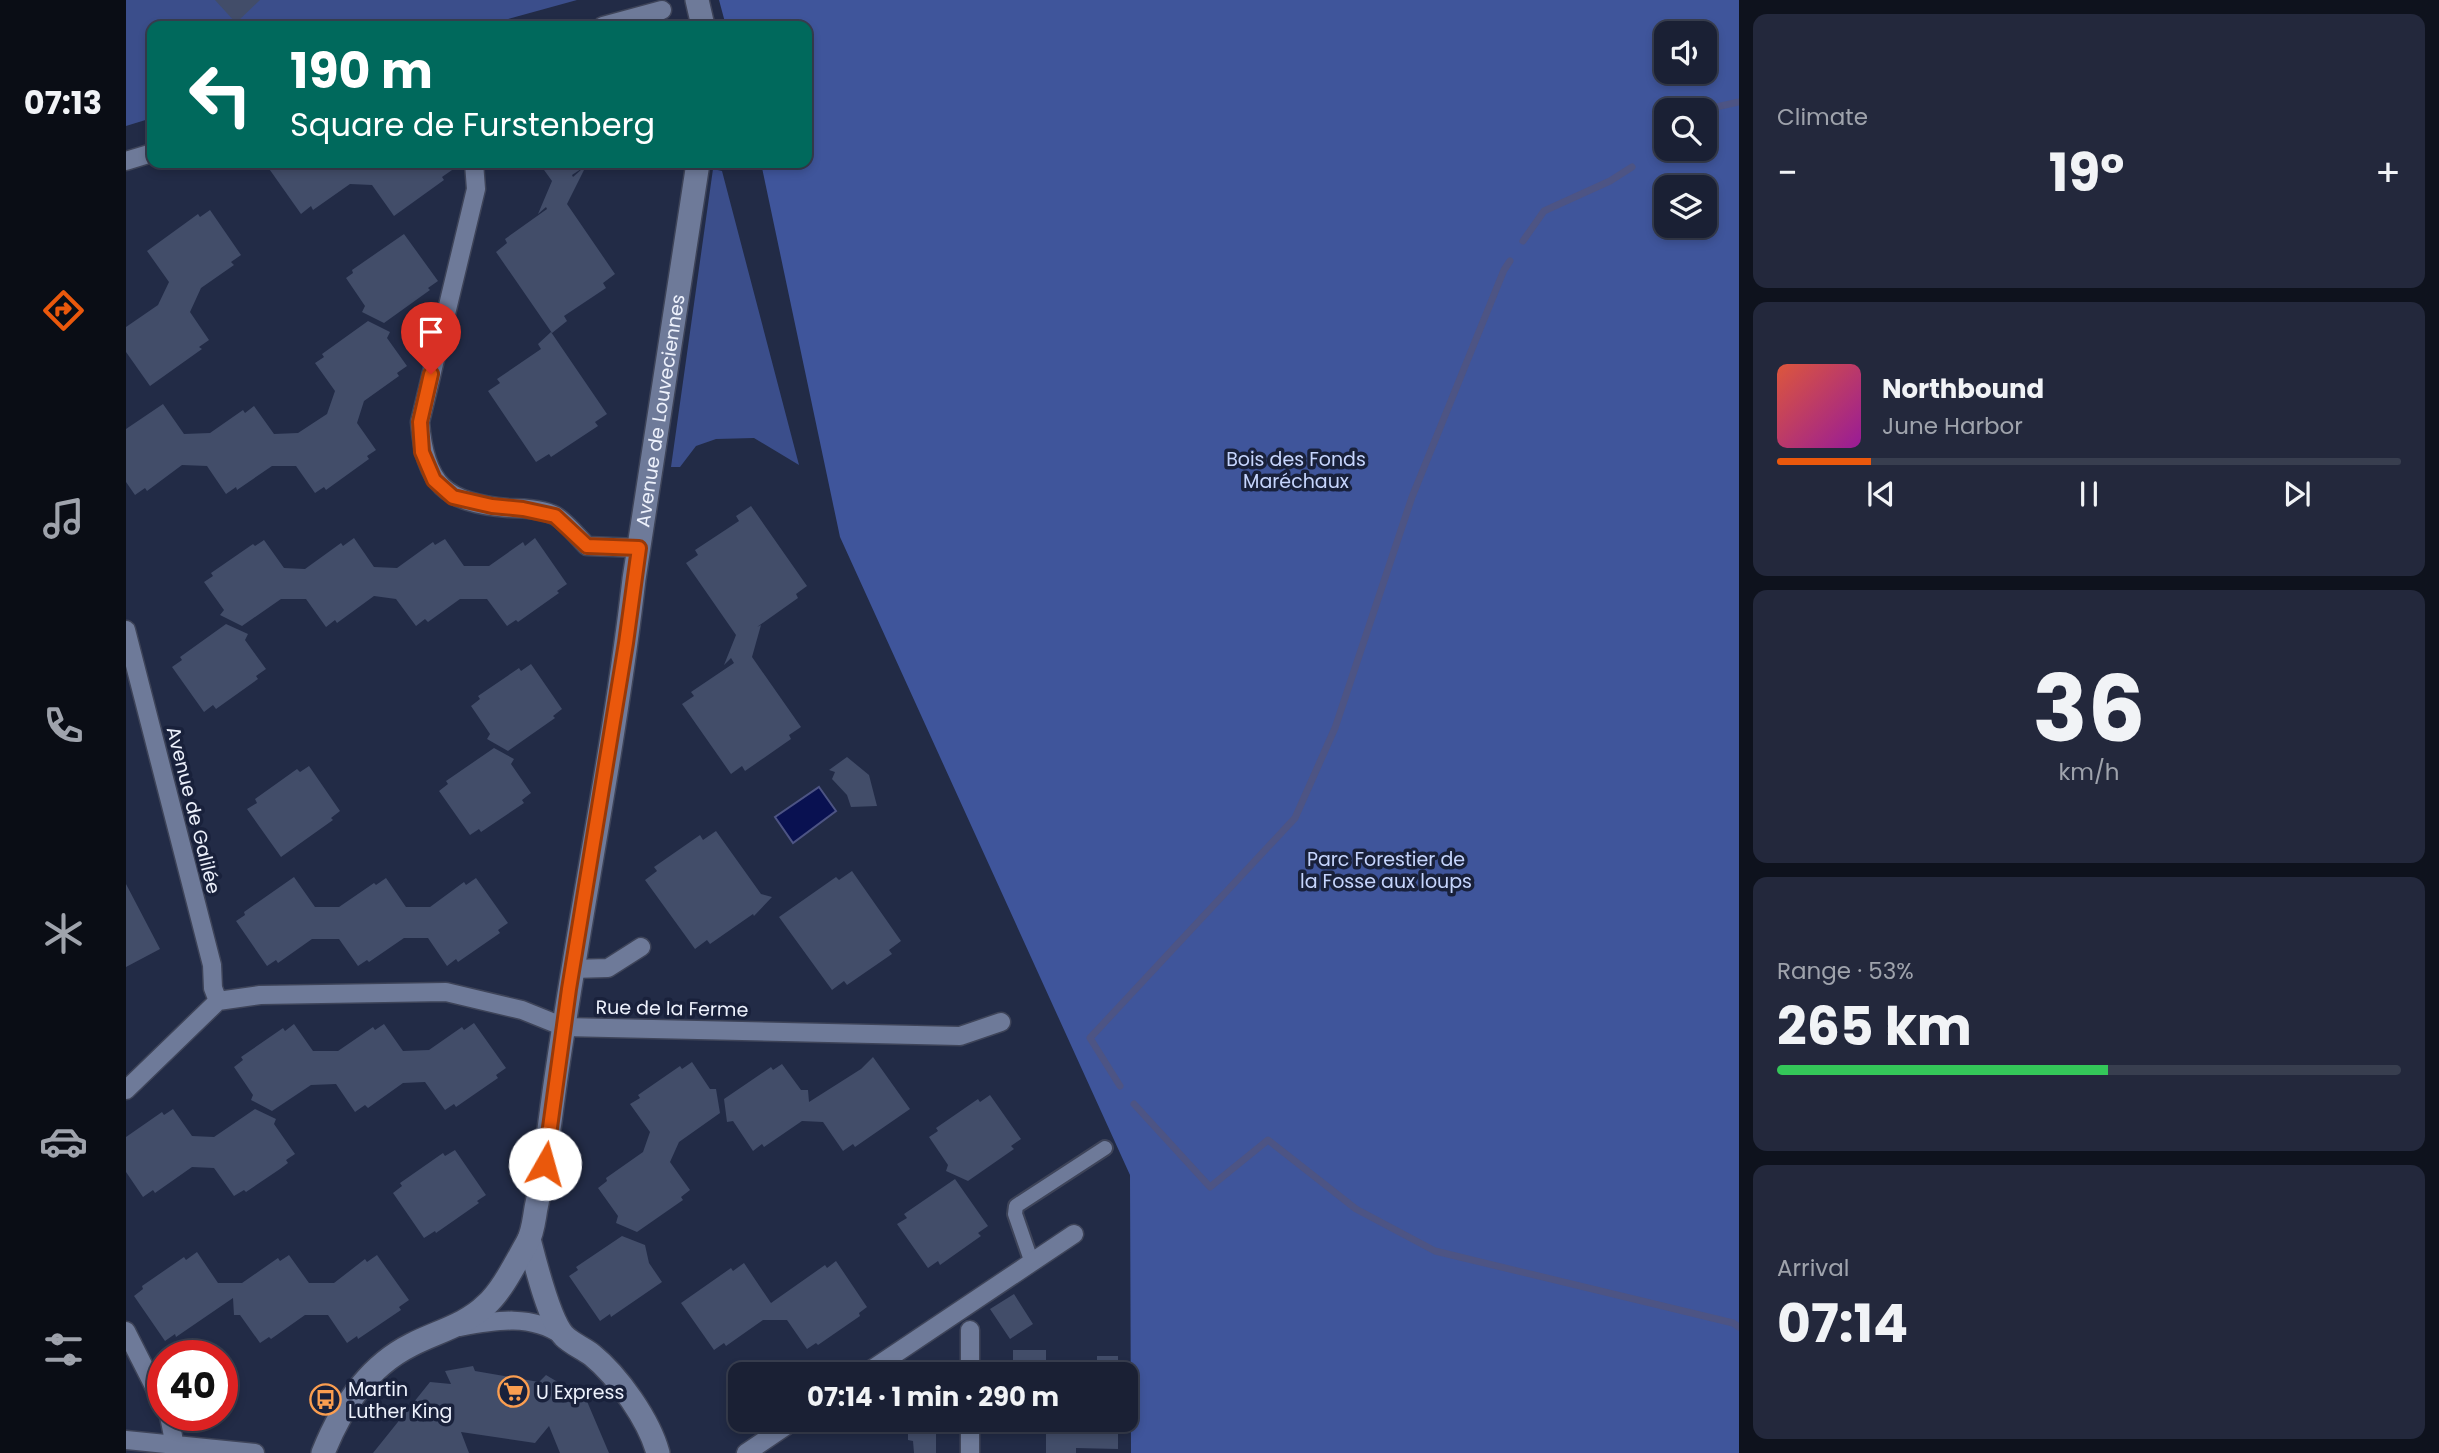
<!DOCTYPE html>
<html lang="en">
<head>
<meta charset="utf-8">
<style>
  body { margin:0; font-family:Poppins,sans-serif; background:#23283c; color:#f1f3f6; height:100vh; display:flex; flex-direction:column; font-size:26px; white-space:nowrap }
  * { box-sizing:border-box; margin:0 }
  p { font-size:23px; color:#9fa3ac }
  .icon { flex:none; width:38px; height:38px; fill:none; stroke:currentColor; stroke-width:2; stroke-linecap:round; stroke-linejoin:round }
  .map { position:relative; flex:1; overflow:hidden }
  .panel { display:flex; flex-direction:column; gap:14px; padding:14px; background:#0e121d; width:700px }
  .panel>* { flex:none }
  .hud { position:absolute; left:21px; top:21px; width:665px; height:147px; border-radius:14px; box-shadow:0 4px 10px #0003,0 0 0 2px #383e4f; background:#00695c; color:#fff; overflow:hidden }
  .buttons { position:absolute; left:1528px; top:21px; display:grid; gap:14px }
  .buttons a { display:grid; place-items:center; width:63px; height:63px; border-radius:14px; background:#1a2034; box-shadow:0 4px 10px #0003,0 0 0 2px #383e4f; font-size:35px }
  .speed { position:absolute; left:21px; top:1340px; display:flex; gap:14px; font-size:35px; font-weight:700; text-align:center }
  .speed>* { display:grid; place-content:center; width:91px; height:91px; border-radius:50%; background:#1a2034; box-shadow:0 4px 10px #0003,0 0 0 2px #383e4f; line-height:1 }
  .speed .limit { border:10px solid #d22; background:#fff; color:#111 }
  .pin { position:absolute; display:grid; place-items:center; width:60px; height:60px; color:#fff; margin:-72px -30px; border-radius:50% 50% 50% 0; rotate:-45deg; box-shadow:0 0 7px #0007 }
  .pin .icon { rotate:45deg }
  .me { position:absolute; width:77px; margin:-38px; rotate:7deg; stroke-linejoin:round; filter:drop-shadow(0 0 5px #0008) }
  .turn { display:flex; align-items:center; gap:24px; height:147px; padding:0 28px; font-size:32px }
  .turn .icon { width:91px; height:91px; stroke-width:2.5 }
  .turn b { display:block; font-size:49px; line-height:60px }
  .big { font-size:52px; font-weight:700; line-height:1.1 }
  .panel .tile { flex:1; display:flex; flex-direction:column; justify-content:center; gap:10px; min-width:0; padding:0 24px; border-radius:14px; background:#23283c }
  .panel .dial { align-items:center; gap:0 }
  .dial b { font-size:91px; line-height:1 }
  .song { display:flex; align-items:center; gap:21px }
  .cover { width:84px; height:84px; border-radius:10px; background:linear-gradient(135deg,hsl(10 70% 55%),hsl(300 70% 35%)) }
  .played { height:7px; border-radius:4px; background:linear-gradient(90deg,#ea580c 15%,#383e4f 15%) }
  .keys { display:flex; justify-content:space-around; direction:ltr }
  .heat { display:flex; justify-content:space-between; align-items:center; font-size:38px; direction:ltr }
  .charge { height:10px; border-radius:5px; background:linear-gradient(90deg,#34c759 53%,#383e4f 0) }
  .trip { position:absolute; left:602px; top:1362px; width:410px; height:70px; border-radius:14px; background:#1a2034; box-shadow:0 4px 10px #0003,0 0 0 2px #383e4f; font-weight:700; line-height:70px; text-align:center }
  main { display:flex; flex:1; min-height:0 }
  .menu { display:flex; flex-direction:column; width:126px; justify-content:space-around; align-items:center; background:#0a0d15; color:#9fa3ac }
  .menu .icon { width:49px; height:49px }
  .menu .active { color:#ea580c }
  .menu b { font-size:32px; color:#f1f3f6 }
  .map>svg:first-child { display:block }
  .green { fill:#3b4e8b }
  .forest { fill:#3f559b; fill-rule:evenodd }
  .water { fill:#091151; stroke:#4d5484; stroke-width:2 }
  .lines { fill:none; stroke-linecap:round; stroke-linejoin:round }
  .stream { stroke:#4d5484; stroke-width:7 }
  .building { fill:#424d69 }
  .pedestrian-casing { stroke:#3e4459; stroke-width:18 }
  .minor-casing { stroke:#3e4459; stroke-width:21 }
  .tertiary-casing { stroke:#3e4459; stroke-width:26 }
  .pedestrian { stroke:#6e7a99; stroke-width:14 }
  .minor { stroke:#6e7a99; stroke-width:18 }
  .tertiary { stroke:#6e7a99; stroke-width:23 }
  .route-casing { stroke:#983908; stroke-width:18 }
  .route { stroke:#ea580c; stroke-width:12 }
  .labels { text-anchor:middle; stroke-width:7; stroke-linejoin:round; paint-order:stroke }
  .street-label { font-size:19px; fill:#edf1fc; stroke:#19213b }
  .park-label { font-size:19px; fill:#c6d5fd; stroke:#19213b }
  .poi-label { font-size:19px; fill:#edf1fc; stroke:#19213b; text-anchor:start }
</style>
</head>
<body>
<main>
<nav class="menu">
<b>07:13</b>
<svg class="icon active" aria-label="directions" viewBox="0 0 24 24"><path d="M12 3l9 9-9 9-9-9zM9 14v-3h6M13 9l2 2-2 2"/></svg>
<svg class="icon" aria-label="music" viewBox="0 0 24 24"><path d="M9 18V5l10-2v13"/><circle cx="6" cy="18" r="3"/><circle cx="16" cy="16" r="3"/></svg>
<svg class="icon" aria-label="phone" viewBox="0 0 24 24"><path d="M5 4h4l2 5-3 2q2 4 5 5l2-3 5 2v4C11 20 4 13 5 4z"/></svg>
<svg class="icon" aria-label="climate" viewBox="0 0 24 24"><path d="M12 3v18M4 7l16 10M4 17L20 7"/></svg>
<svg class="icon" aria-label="car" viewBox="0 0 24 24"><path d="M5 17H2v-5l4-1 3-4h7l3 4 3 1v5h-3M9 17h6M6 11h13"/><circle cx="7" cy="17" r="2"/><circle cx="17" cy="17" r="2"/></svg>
<svg class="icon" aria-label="filters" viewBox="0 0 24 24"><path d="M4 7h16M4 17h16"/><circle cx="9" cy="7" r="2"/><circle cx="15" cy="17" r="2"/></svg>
</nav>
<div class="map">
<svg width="1613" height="1453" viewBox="0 0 1613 1453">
  <rect width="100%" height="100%" fill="#222b46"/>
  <path class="green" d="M0,0H451L357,26H26V118L0,126Z
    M587,169L596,171L673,465L628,438L590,439L570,446L554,467H545Z"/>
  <path class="forest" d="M593,0H1613V1453H1005L1004,1175L714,537L635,163H681V26H600ZM1540,33H1578V72H1540ZM1540,110H1578V149H1540ZM1540,187H1578V226H1540Z"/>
  <path class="water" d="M693,787L710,811L667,843L649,817Z"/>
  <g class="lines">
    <path class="stream" d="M1577,110L1613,102
      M1530,153L1540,146
      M1397,241L1418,211L1484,181L1506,167
      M994,1086L964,1038L1169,818L1209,728L1286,497L1378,270L1384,261
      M1008,1104L1084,1187L1142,1140L1230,1209L1309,1251L1607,1323L1613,1327"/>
  </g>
  <path class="building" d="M89,0H134L110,23Z
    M139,163H336L316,177L318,180L268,216L246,185L224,184L187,210L185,206L175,214Z
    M413,163H464L446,175L447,177L456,169L458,170L441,204L489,274L477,283L480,288L438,316L441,321L426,333L370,252L381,243L379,239L421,209L420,207L412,214L426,181Z
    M84,210L115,255L105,262L108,265L75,288L64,312L83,340L73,347L76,349L24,386L0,352V327L32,305L43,282L21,251L72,214L74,217Z
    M278,234L312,281L302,288L304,290L258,323L236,312L239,306L220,278L227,273L226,270Z
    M242,321L264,332L261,338L281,366L271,373L273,376L238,401L231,423L250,450L241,456L243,459L200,490L198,487L189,493L170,466H146L111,490L110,487L100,494L81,466L56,465L21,491L19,488L9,495L0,482V429L37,404L58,434L84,433L117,410L119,413L128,406L148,434L172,433L201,414L209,391L189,363L198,357L196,354Z
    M425,332L481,414L469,422L472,426L425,457L423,454L410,462L362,391L374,383L371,379L415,349L412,344Z
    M625,506L681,586L670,594L672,598L631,627L635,625L626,657L675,727L663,735L665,739L619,771L616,766L605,774L556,704L568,696L565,692L608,663L605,658L598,665L610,635L560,563L572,555L569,550L613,521L610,516Z
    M228,538L248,567L271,568L307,542L309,545L319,539L338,566H363L397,542L399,546L409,538L441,584L431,591L433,593L392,622L390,620L381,626L361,599H334L302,622L299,619L290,626L270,599L248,596L211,623L209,620L200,627L180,599H155L116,626L94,615L98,610L78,582L87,576L85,573L127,544L129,546L138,540L158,568L179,569L215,543L217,546Z
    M100,624L122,634L119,640L140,669L130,676L132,679L90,709L87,705L78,712L46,667L56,660L54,657Z
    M405,664L436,709L427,716L429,718L382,751L361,739L364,734L345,706L354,699L352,696L393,668L395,671Z
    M368,748L388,759L385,764L405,793L396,800L398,803L355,832L353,829L344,835L313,791L322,784L320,781Z
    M721,757L743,775L751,806L725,807L721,795L706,779L709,772L703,770Z
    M183,766L214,811L205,818L207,820L155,857L121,809L131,803L129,799L171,769L174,772Z
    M590,831L635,894L646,897L628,916L627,914L584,944L581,940L569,949L519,880L531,871L528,867L574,835L577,840Z
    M726,871L775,941L763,950L766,954L721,985L718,981L706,990L653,917L710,877L713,880Z
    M168,877L189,907H213L248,883L250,885L260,878L280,907H304L338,882L340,885L350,878L382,923L372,930L374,933L332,962L330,959L321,966L302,938H278L243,962L241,960L232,966L213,939H186L152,963L150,960L141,966L110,921L119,915L118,912Z
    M0,884L34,949L0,967Z
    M348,1023L380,1068L370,1075L372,1078L330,1107L328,1104L319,1110L299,1082L277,1083L242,1108L239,1105L229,1112L210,1084L185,1085L146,1111L125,1100L127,1095L108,1067L117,1060L115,1057L157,1028L159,1031L168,1024L187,1051H212L247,1027L249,1030L258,1024L277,1051L303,1050L336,1027L338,1030Z
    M747,1057L784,1109L729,1147L727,1144L717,1151L697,1122L676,1121L638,1147L636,1144L627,1151L607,1121L601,1122L598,1099L645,1067L647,1070L656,1064L675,1090H682L683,1102L735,1069Z
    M566,1062L584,1089H590L594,1113L553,1142L544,1162L564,1190L555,1197L557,1200L511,1232L490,1223L492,1216L472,1188L481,1181L480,1178L517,1152L524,1132L504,1104L514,1098L512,1095L554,1066L556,1069Z
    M864,1095L895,1139L885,1146L888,1149L842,1181L820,1171L822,1165L803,1137L812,1131L810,1128L852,1099L854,1102Z
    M47,1109L66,1136L88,1137L129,1109L150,1119L148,1124L169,1154L160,1160L162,1163L154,1169L120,1192L118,1190L108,1196L88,1168L66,1167L29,1193L27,1190L17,1197L0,1172V1137L36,1112L38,1115Z
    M329,1150L360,1195L351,1201L353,1203L310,1233L309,1231L298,1238L267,1193L276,1186L274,1183L317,1153L319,1156Z
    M829,1179L862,1226L852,1233L855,1236L814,1265L812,1261L802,1268L771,1224L781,1218L778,1214Z
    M496,1236L519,1245L523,1263L536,1282L485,1317L484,1314L474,1321L443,1276L452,1270L450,1267Z
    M71,1252L92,1283H116L152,1258L154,1261L163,1255L183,1283H208L239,1259L241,1262L251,1255L283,1300L273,1307L275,1310L232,1339L231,1336L221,1343L202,1315H179L145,1339L143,1337L134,1343L114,1315H108L107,1298L50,1337L49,1334L39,1341L8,1296L17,1289L16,1286L58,1257L60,1260Z
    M710,1261L741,1307L733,1313L734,1316L692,1345L690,1343L681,1349L661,1320H637L600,1346L598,1343L588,1350L555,1303L605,1268L607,1271L618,1263L645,1303L699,1265L701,1268Z
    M888,1294L907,1324L884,1339L864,1309Z
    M887,1350H920V1374H887Z
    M971,1356H992V1374H971Z
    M347,1366L349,1371L413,1382L420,1375L460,1399L483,1453H434L423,1426L409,1443L335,1432L343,1453H247L304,1382L325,1384L319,1371Z
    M782,1419H810V1453H788L787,1441L782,1440Z
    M920,1419H992V1449L950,1448V1453H920Z"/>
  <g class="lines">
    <defs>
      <path id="pedestrian" d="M906,1263L889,1214L890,1206L979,1148"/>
      <path id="minor" d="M477,26L536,10
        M0,161L26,153
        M348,163L350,189L294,422C299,484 319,503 382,508C396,508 417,509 430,516C441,523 452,537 461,546L513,548
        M0,630L86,965L87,988L92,1001
        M446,969L482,968L515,947
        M92,1001L134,995L320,992L396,1010L438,1027L834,1036L875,1022
        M0,1090L92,1001
        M334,1327C370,1320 406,1314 437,1336
        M0,1331L37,1404
        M739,1374L948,1234
        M844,1374V1330
        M43,1416L49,1446
        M0,1440L129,1453
        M620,1453L670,1419
        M844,1453V1419"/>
      <g id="tertiary">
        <path d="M571,0L577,26"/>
        <path d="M403,1239C409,1262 423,1320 438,1336C446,1344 457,1348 466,1355C492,1376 523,1420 532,1453"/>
        <path id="s1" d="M197,1453C215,1408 241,1367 285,1345C310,1332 340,1325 360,1305C376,1291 390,1262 401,1243C407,1233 408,1219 410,1208C420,1162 424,1117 431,1071C455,907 489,744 508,579L572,163"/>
      </g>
    </defs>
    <use href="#pedestrian" class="pedestrian-casing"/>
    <use href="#minor" class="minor-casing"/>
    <use href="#tertiary" class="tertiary-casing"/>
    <use href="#pedestrian" class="pedestrian"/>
    <use href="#minor" class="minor"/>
    <use href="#tertiary" class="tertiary"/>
  </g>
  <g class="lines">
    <defs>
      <path id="route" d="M305,374L294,422L296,452L308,480L327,497L366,506L397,509L429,516L461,546L513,548L500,643L443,989L419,1164"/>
    </defs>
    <use href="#route" class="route-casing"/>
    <use href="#route" class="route"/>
  </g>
  <defs>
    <symbol id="supermarket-ring" viewBox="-11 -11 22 22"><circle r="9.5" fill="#19213b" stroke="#fb9e50" stroke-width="1.5"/><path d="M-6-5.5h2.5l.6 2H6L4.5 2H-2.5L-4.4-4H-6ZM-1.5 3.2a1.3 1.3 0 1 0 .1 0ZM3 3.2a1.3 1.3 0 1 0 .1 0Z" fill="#fb9e50"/></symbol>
    <symbol id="bus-ring" viewBox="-11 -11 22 22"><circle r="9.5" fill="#19213b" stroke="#fb9e50" stroke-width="1.5"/><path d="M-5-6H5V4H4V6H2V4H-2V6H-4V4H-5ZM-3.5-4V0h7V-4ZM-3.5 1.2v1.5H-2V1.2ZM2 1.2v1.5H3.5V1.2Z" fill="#fb9e50"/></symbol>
  </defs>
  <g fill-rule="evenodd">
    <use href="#supermarket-ring" x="370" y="1374" width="35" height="35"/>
    <use href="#bus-ring" x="182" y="1382" width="35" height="35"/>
  </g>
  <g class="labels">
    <g class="street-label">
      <text dy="7" stroke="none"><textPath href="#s1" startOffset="1146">Avenue de Louveciennes</textPath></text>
      <text transform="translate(68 810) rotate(76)" y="7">Avenue de Galilée</text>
      <text transform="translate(546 1008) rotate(1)" y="7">Rue de la Ferme</text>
    </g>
    <g class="park-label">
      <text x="1170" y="466">Bois des Fonds<tspan x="1170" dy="22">Maréchaux</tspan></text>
      <text x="1260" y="866">Parc Forestier de<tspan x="1260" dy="22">la Fosse aux loups</tspan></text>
    </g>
    <g class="poi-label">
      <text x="222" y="1396">Martin<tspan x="222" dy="22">Luther King</tspan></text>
      <text x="410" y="1399">U Express</text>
    </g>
  </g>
</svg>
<div class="buttons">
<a><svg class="icon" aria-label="sound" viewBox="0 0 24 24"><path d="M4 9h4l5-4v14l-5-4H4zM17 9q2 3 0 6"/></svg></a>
<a><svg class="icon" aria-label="search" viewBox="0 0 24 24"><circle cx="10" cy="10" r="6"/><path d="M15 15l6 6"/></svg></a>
<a><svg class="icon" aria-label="layers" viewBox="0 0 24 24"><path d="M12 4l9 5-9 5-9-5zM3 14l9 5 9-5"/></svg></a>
</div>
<div class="speed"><div class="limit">40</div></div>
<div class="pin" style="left:305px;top:374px;background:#d93025"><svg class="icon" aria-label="arrive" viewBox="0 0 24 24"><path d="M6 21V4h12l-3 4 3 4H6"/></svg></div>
<svg class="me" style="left:419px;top:1164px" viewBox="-20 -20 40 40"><circle r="19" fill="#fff"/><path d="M0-13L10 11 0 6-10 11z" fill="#ea580c"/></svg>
<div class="trip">07:14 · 1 min · 290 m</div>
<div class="hud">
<div class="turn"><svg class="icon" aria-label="left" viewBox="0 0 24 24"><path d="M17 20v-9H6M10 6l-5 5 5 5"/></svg><div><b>190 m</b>Square de Furstenberg</div></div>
</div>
</div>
<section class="panel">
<div class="tile"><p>Climate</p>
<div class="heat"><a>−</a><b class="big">19°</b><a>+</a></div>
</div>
<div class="tile">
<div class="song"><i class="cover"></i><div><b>Northbound</b><p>June Harbor</p></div></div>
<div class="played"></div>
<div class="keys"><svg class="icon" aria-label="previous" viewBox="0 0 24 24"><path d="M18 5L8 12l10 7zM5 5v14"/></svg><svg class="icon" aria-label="pause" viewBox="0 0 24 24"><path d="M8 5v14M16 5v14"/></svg><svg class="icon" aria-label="next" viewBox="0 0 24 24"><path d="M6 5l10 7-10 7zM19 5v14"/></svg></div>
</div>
<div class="tile dial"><b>36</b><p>km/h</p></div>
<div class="tile"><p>Range · 53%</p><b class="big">265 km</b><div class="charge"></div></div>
<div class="tile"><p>Arrival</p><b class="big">07:14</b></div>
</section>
</main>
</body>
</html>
